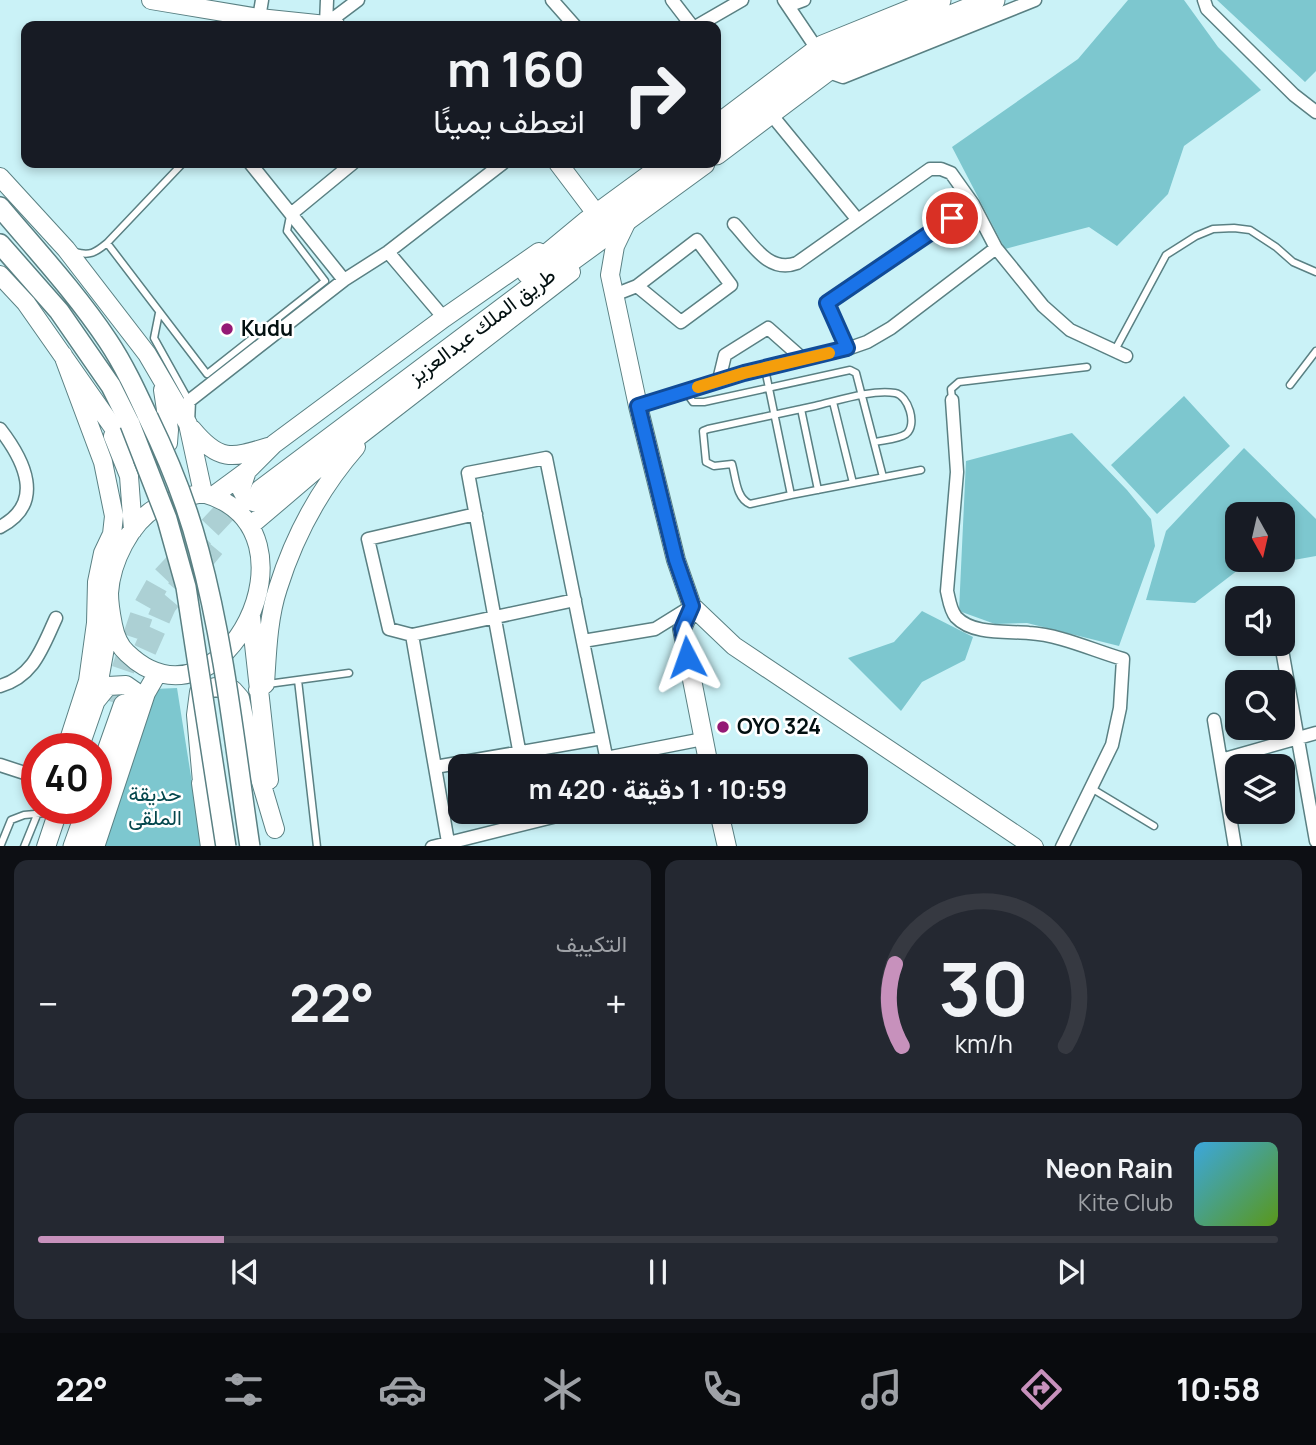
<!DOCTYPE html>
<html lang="ar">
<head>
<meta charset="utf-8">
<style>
  body { margin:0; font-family:Manrope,Vazirmatn,sans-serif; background:#242831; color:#f1f3f6; direction:rtl; height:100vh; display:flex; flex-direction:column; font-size:26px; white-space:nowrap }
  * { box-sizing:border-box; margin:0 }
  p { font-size:23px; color:#9ea1a6 }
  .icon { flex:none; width:38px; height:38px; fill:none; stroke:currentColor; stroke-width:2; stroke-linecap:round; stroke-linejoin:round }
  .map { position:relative; height:846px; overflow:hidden; direction:ltr }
  .panel { display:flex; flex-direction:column; gap:14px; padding:14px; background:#0d0f14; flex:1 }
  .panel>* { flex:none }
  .guide { position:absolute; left:21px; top:21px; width:700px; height:147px; border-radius:14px; box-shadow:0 4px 10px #0003; direction:rtl; background:#171b24; color:#f1f3f6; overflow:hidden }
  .needle { width:46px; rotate:172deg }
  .buttons { position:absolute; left:1225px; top:502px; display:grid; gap:14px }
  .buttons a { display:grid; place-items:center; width:70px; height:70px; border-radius:14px; background:#171b24; box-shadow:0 4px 10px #0003; font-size:35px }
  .speed { position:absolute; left:21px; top:733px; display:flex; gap:14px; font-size:35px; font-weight:700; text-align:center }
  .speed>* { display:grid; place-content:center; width:91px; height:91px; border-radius:50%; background:#171b24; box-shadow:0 4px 10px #0003; line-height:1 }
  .speed .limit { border:10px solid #d22; background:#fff; color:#111 }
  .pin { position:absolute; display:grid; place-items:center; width:60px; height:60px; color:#fff; margin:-30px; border:4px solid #fff; border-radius:50%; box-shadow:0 2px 7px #0007 }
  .me { position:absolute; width:77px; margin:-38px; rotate:356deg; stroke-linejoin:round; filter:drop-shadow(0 0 5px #0008) }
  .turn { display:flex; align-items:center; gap:24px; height:147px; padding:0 21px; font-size:32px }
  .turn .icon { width:91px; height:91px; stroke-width:2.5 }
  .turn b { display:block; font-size:49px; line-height:60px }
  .big { font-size:52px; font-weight:700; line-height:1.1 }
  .panel .card { flex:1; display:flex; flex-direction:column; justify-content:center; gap:10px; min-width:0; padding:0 24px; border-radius:14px; background:#242831 }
  .panel .dial { align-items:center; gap:0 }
  .dial svg { height:182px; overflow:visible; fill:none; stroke:#363941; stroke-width:7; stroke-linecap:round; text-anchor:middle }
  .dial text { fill:#f1f3f6; stroke:none }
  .song { display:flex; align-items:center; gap:21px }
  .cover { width:84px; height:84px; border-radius:10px; background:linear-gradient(135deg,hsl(200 70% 55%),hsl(90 70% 35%)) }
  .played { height:7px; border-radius:4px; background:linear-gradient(90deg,#c791bc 15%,#363941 15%) }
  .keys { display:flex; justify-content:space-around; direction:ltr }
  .heat { display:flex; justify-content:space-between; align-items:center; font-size:38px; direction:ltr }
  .panel .tiles { flex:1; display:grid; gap:14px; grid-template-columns:1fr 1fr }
  .card:last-child { grid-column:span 2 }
  .trip { position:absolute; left:448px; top:754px; width:420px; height:70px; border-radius:14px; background:#171b24; box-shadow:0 4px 10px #0003; font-weight:700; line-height:70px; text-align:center; direction:rtl }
  .tab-bar { display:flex; height:112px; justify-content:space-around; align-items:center; background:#090b0e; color:#9ea1a6 }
  .tab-bar .icon { width:49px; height:49px }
  .tab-bar .active { color:#c791bc }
  .tab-bar b { font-size:32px; color:#f1f3f6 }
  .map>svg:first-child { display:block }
  .green { fill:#7dc7cf; fill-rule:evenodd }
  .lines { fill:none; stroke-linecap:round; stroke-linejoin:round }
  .highway-tunnel { stroke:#acd0d4; stroke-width:23; stroke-dasharray:23 11; stroke-linecap:butt }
  .lane-casing { stroke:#5a8083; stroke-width:9 }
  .street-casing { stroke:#5a8083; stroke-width:15 }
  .secondary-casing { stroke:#5a8083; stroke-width:20 }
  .primary-casing { stroke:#5a8083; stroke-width:22 }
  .highway-casing { stroke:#5a8083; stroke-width:25 }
  .lane { stroke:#fff; stroke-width:6 }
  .street { stroke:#fff; stroke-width:12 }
  .secondary { stroke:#fff; stroke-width:18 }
  .primary { stroke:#fff; stroke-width:19 }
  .highway { stroke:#fff; stroke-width:23 }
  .primary-bridge-casing { stroke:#5a8083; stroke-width:22; stroke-linecap:butt }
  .primary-bridge { stroke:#fff; stroke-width:19 }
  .route-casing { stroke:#114b97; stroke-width:18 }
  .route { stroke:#1a73e8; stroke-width:12 }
  .slow { stroke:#f59e0b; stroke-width:12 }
  .poi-dot { fill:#941975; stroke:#fff; stroke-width:2.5 }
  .labels { text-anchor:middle; stroke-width:5; stroke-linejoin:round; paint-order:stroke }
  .street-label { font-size:21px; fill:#020f10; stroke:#fff }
  .poi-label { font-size:21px; font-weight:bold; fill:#020f10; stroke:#fff; text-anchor:start }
  .park-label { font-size:21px; fill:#04474d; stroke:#fff }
</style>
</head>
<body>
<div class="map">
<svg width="1316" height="847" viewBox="0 0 1316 847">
  <rect width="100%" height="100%" fill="#caf2f7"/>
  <path class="green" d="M1128,0H1184L1218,47L1261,90L1184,146L1168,194L1117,246L1089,227L1005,249L952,147L1078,59Z
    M1217,0H1316V71L1305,82Z
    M1184,396L1230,446L1157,514L1111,465Z
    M1072,433L1127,490L1151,519L1155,546L1119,646L1027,623L995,624L959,611L966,461Z
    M1244,448L1316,519V556L1238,570L1195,603L1146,600L1166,531ZM1283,514V560H1237V514Z
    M922,611L973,637L965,660L922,682L901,711L848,658L894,642Z
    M177,688L202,846L98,847L154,689Z"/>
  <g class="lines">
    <path class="highway-tunnel" d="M145,650L165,605L214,546
      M112,702L144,608L158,583L254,481"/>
    <defs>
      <path id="lane" d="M183,163L107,243L207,374L325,281L287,231L290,216
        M75,252C90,256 95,253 107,243
        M159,313L154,338L189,401
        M1115,350L1166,255L1196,236L1213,229L1234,228L1250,230L1276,247L1293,262L1316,272
        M765,369L791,495L750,504C736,498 736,478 732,464L714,466L706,462L703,431L708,429C744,421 779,414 815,406C837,401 872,389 895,393C908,395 918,425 906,434C899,439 884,440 875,442
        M1290,385L1316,351
        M685,391L693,402H704L850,370L856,373L883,477
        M952,400L951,389L959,382L1087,367
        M833,402L853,483
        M801,409L818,490
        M791,495L921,470
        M298,680L317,847
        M268,684L349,673
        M1091,788L1154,826
        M0,847L11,820L24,815L46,813
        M24,847L37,815"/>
      <path id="street" d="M552,0L575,26
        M672,0L692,26
        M784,0L819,52
        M1204,0L1207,9L1294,95L1316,112
        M788,6L804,0
        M259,18L262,0
        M326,24L358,0
        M326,24L327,0
        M697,26L742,0
        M826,71L843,77L1035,0
        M770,113L857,219
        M250,163L344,280
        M291,214L353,163
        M734,224C752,243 768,274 797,263L930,169H941L951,173L973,204L996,248L1043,306L1070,330L1126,356
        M388,252L444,318
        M614,295L637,286L681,322L731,285L697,240L637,286
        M847,349L827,303L973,204
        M719,380L725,355L768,328L803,359
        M952,400L957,472L947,591C949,599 950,610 956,617C973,635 1006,631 1029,633C1061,635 1092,650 1123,659L1120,708L1112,745L1062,847
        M638,406L744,373L847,349L867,342L891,328L996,248
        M188,423L189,401L344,280L388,252L503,163
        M0,429C24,460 46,503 0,527
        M412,635L575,600
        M583,641L655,629L692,606
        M1281,644L1316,841
        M0,686C34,676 42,648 56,618
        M1214,720L1235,847
        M606,758L703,739
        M1221,760L1316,733
        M0,765L37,777
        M522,766L468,473L546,458L608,766
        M435,767L602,738
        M448,842L412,635L389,629L368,539L476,514
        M432,847L573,812"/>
      <path id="secondary" d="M151,0L259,18L336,26
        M558,163L598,216
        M0,177L66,249L147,354L188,424L203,493
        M628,219L615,246L610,275L638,406L676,560L692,606L734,646L1034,847
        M0,275L26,303L122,440L139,455L151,453L168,443L169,430L163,390
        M63,355L103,462L114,516L112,534L103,553L97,582L96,623L88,681L66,749
        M192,429C220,463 232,458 271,446
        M113,436L129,476L133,530
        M247,471L241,489L247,500L260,504L275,503
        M203,493C330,528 221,744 127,653C119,646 115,635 113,625C111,615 109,603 109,593C111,562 130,523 157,507C171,500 188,496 203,493Z
        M213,496L247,471L274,444L444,318L539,252
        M250,526L324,463L571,272
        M692,606L682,629L709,766
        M251,617L269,780
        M258,690L265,684C267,653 268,618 278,588C294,537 321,487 356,447
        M95,702L108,686L126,685L136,692L139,711
        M79,749L95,703L110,620
        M201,783L210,847
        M203,793L196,715L199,692L215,687L233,690L240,698L248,738L275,829
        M719,812L727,847
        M46,847L59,808
        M95,847L146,693L157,674"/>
      <path id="primary" d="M0,207C37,251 76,293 108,341C124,365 136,391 148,417
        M0,244L59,311L111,386L130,424"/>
      <path id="highway" d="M716,128L823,47L939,0
        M716,153L833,65L993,0
        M528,272L587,223L669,163
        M262,491L552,273L703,163
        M96,788L125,706
        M75,847L89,808"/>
    </defs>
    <use href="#lane" class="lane-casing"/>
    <use href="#street" class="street-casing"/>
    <use href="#secondary" class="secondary-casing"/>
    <use href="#primary" class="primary-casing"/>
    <use href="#highway" class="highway-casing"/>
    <use href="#lane" class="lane"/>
    <use href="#street" class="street"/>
    <use href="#secondary" class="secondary"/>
    <use href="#primary" class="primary"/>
    <use href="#highway" class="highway"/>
    <defs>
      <path id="primary-bridge" d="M148,417C169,460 187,505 199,551C225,647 235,748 250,847
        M130,424L167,519L186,587L226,847"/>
    </defs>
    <use href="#primary-bridge" class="primary-bridge-casing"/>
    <use href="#primary-bridge" class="primary-bridge"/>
  </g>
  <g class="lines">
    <defs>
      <path id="route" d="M687,657L682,629L692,606L676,560L638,406L744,373L847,348L827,303L952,218"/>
    </defs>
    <use href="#route" class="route-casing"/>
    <use href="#route" class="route"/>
    <path class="slow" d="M698,387L744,373L829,353"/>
  </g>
  <g class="poi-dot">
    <circle cx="227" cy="329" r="7"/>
    <circle cx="723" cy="727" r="7"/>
  </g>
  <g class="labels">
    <g class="street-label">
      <text transform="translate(482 326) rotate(-37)" y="7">طريق الملك عبدالعزيز</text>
    </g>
    <g class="poi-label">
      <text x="241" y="336">Kudu</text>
      <text x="737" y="734">OYO 324</text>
    </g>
    <g class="park-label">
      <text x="155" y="801">حديقة<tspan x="155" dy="24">الملقى</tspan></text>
    </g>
  </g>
</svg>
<div class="buttons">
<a><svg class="needle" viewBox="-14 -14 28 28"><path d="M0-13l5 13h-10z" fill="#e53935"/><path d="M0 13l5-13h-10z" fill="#9ea1a6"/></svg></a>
<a><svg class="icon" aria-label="sound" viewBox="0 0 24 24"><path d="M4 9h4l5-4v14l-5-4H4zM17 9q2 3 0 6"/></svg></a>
<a><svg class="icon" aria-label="search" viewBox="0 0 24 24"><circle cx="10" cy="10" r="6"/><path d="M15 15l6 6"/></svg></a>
<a><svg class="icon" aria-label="layers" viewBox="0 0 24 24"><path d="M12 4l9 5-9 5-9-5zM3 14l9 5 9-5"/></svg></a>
</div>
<div class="speed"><div class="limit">40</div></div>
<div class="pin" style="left:952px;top:218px;background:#d93025"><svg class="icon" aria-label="arrive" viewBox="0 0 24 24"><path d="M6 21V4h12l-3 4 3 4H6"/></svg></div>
<svg class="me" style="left:687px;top:657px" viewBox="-20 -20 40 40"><path d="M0-17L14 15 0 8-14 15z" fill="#1a73e8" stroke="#fff" stroke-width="4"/></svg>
<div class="trip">10:59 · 1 دقيقة · 420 m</div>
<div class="guide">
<div class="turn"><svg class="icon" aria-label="right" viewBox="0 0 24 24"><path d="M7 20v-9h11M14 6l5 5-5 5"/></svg><div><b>160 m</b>انعطف يمينًا</div></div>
</div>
</div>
<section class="panel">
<div class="tiles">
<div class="card dial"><svg viewBox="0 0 100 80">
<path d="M14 69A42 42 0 1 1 86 69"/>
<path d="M14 69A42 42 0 0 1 11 33" stroke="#c791bc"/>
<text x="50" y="56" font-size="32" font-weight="700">30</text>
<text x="50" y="72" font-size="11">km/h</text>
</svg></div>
<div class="card"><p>التكييف</p>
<div class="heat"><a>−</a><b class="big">22°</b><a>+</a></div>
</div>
<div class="card">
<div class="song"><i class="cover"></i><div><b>Neon Rain</b><p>Kite Club</p></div></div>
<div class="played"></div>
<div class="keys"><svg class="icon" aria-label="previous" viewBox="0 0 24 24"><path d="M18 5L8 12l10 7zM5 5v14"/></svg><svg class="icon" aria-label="pause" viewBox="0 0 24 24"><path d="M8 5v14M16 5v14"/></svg><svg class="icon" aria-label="next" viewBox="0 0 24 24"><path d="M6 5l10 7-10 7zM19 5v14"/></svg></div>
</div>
</div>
</section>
<nav class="tab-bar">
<b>10:58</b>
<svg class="icon active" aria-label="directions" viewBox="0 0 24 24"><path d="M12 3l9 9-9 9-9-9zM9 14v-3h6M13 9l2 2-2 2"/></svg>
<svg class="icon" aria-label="music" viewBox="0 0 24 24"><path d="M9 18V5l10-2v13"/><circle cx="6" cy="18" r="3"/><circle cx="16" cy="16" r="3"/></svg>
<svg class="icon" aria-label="phone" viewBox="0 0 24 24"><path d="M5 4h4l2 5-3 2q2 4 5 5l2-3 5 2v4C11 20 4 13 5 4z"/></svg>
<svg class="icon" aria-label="climate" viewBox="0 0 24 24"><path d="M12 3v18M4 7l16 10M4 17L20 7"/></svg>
<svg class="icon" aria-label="car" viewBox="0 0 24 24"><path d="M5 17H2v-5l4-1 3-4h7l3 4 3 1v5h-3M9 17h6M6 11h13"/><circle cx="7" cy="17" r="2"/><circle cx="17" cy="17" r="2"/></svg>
<svg class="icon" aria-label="filters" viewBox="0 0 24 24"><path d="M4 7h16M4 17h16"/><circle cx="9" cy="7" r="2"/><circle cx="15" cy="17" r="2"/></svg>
<b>22°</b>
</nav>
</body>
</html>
